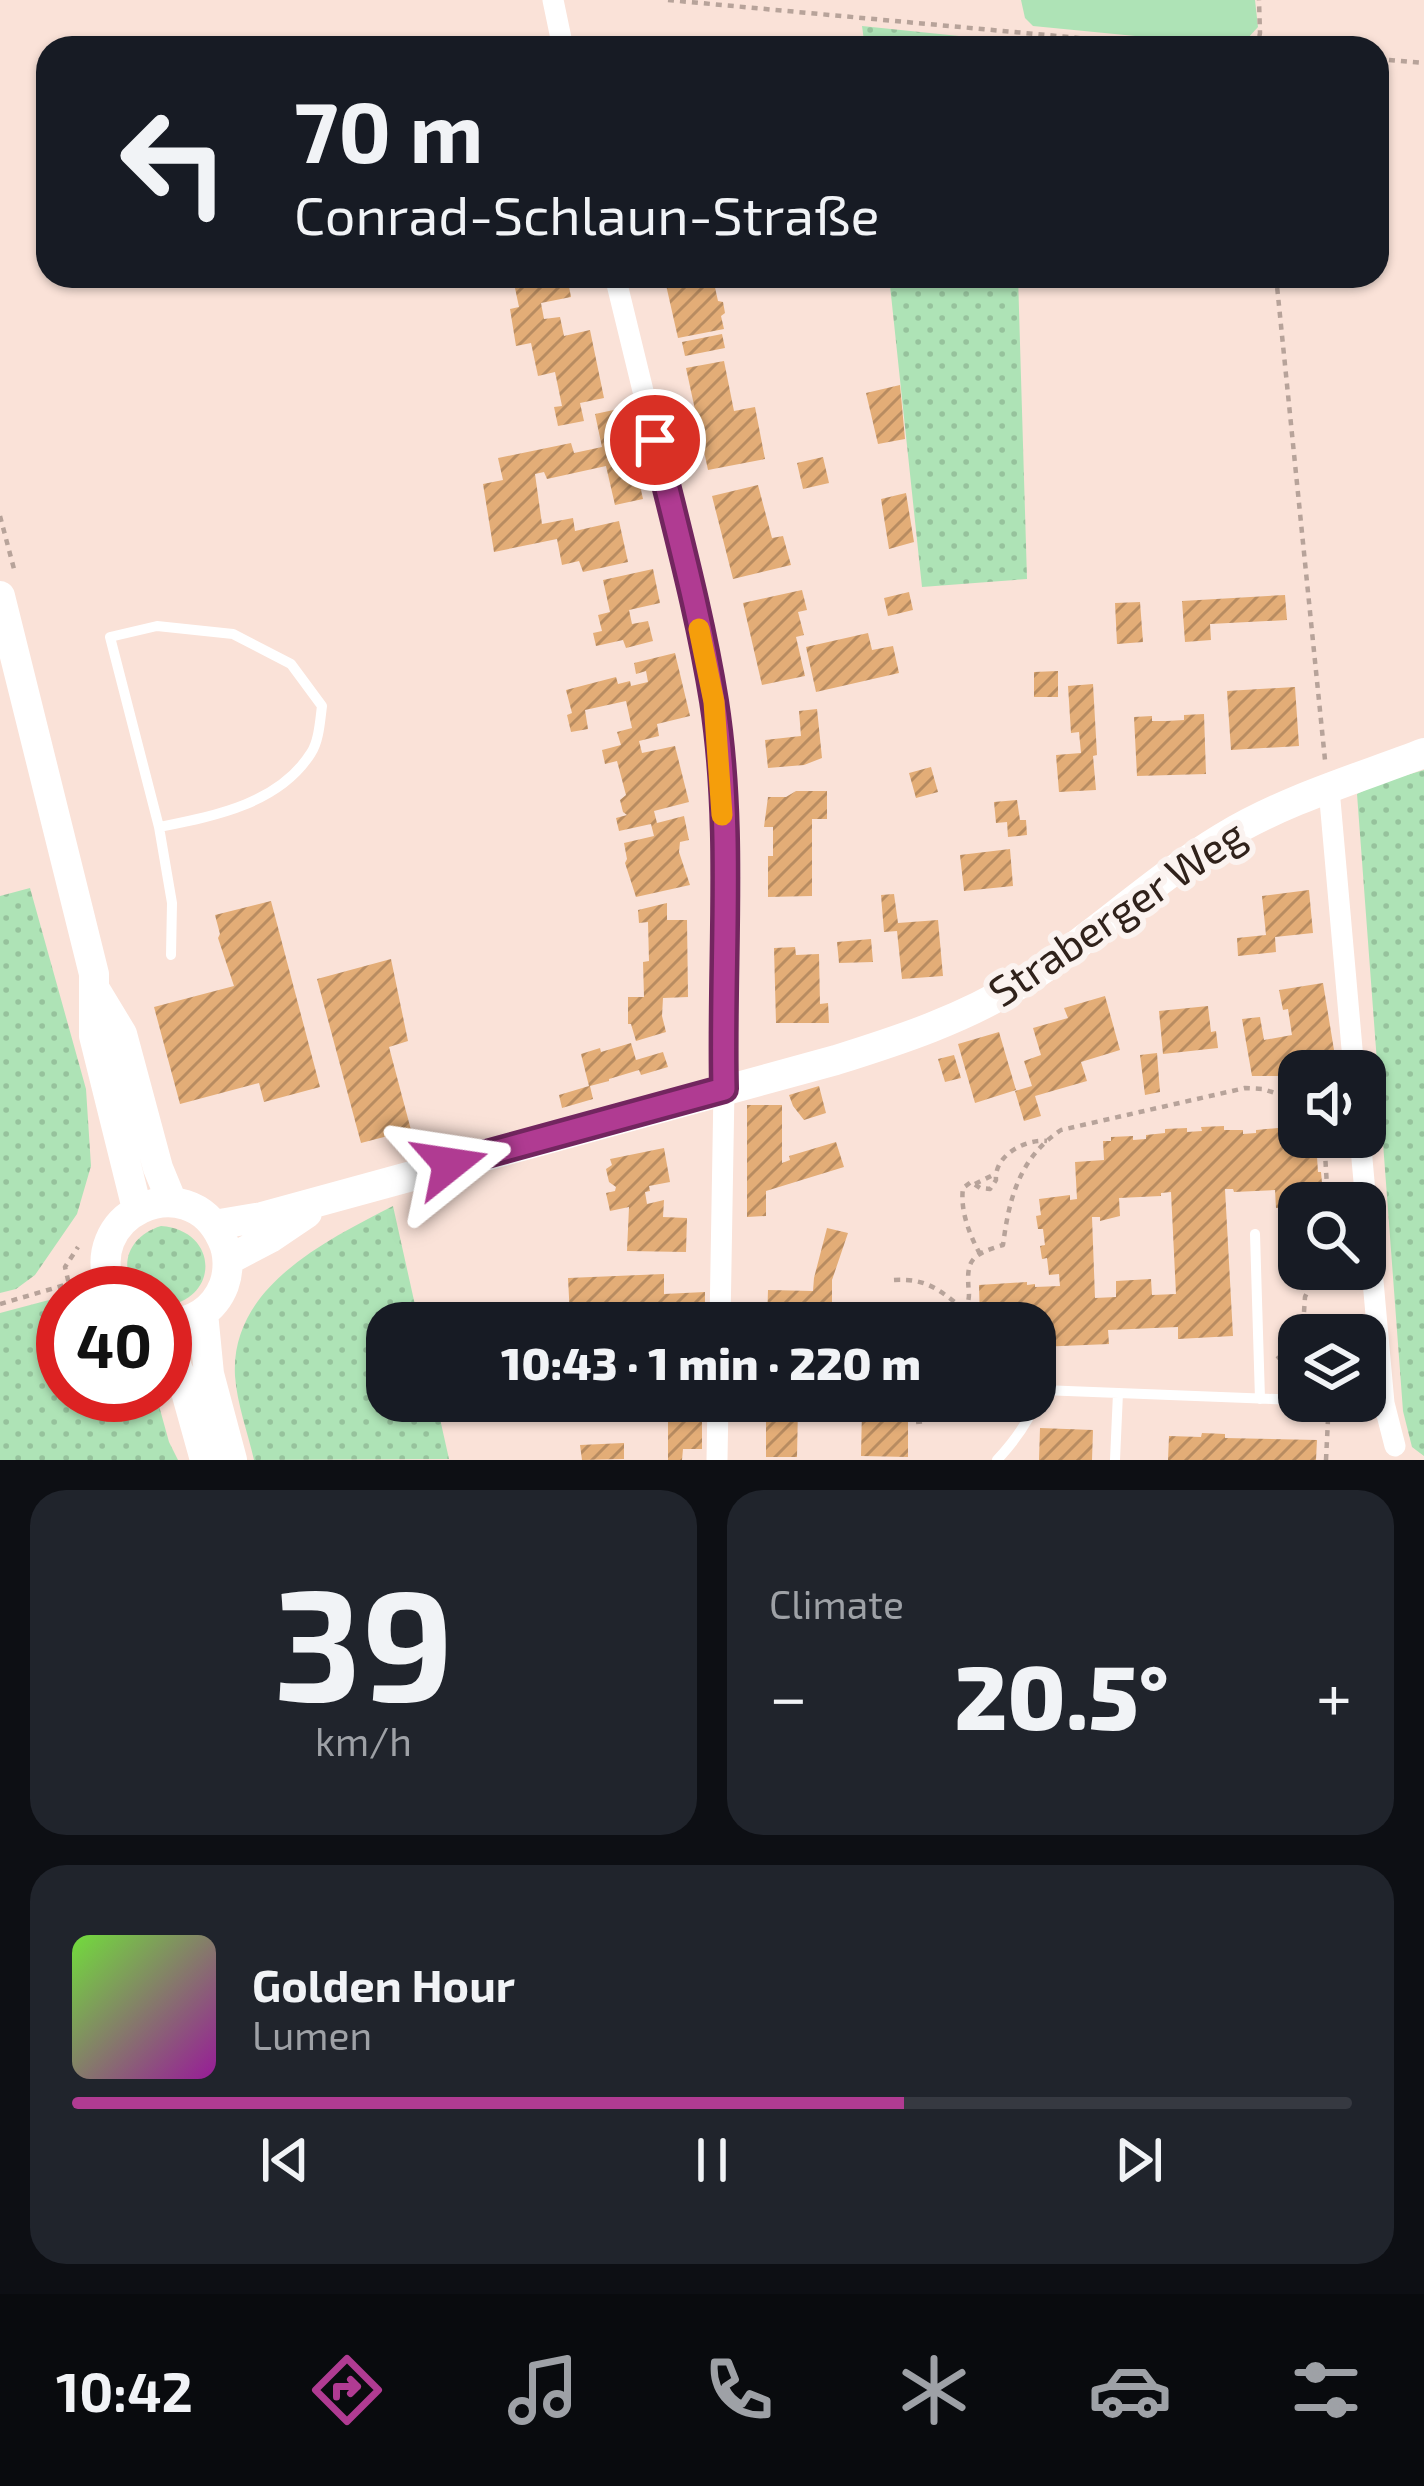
<!DOCTYPE html>
<html lang="en">
<head>
<meta charset="utf-8">
<style>
  body { margin:0; font-family:"Exo 2",sans-serif; background:#20242c; color:#f1f3f6; height:100vh; display:flex; flex-direction:column; font-size:45px; white-space:nowrap }
  * { box-sizing:border-box; margin:0 }
  p { font-size:39px; color:#9ea1a6 }
  .icon { flex:none; width:66px; height:66px; fill:none; stroke:currentColor; stroke-width:2; stroke-linecap:round; stroke-linejoin:round }
  .map { position:relative; height:1460px; overflow:hidden }
  .sheet { display:flex; flex-direction:column; gap:30px; padding:30px; background:#0d0f14; flex:1 }
  .sheet>* { flex:none }
  .guide { position:absolute; left:36px; top:36px; width:1353px; height:252px; border-radius:36px; box-shadow:0 3px 9px #0004; background:#171b24; color:#f1f3f6; overflow:hidden }
  .tools { position:absolute; left:1278px; top:1050px; display:grid; gap:24px }
  .tools a { display:grid; place-items:center; width:108px; height:108px; border-radius:24px; background:#171b24; box-shadow:0 3px 9px #0004; font-size:60px }
  .speed { position:absolute; left:36px; top:1266px; display:flex; gap:24px; font-size:60px; font-weight:700; text-align:center }
  .speed>* { display:grid; place-content:center; width:156px; height:156px; border-radius:50%; background:#171b24; box-shadow:0 3px 9px #0004; line-height:1 }
  .speed .limit { border:18px solid #d22; background:#fff; color:#111 }
  .pin { position:absolute; display:grid; place-items:center; width:102px; height:102px; color:#fff; margin:-51px; border:6px solid #fff; border-radius:50%; box-shadow:0 3px 12px #0007 }
  .me { position:absolute; width:132px; margin:-66px; rotate:75deg; stroke-linejoin:round; filter:drop-shadow(0 0 9px #0008) }
  .turn { display:flex; align-items:center; gap:42px; height:252px; padding:0 60px; font-size:54px }
  .turn .icon { width:156px; height:156px; stroke-width:2.5 }
  .turn b { display:block; font-size:84px; line-height:102px }
  .big { font-size:90px; font-weight:800; line-height:1.1 }
  .sheet .tile { flex:1; display:flex; flex-direction:column; justify-content:center; gap:18px; min-width:0; padding:0 42px; border-radius:36px; background:#20242c }
  .sheet .dial { align-items:center; gap:0 }
  .dial b { font-size:156px; line-height:1 }
  .song { display:flex; align-items:center; gap:36px }
  .cover { width:144px; height:144px; border-radius:18px; background:linear-gradient(135deg,hsl(100 70% 55%),hsl(300 70% 35%)) }
  .played { height:12px; border-radius:6px; background:linear-gradient(90deg,#b03b92 65%,#363941 65%) }
  .keys { display:flex; justify-content:space-around; direction:ltr }
  .heat { display:flex; justify-content:space-between; align-items:center; font-size:66px; direction:ltr }
  .sheet .tiles { flex:1; display:grid; gap:30px; grid-template-columns:1fr 1fr }
  .tile:last-child { grid-column:span 2 }
  .trip { position:absolute; left:366px; top:1302px; width:690px; height:120px; border-radius:36px; background:#171b24; box-shadow:0 3px 9px #0004; font-weight:800; line-height:120px; text-align:center }
  .menu { display:flex; height:192px; justify-content:space-around; align-items:center; background:#090b0e; color:#9ea1a6 }
  .menu .icon { width:84px; height:84px }
  .menu .on { color:#b03b92 }
  .menu b { font-size:54px; color:#f1f3f6 }
  .map>svg:first-child { display:block }
  .grass { fill:url(#grass-dots) }
  .pitch { fill:#aee3b6 }
  .building { fill:url(#building-hatch); fill-rule:evenodd }
  .lines { fill:none; stroke-linecap:round; stroke-linejoin:round }
  .path { stroke:#b7a39a; stroke-width:4.5; stroke-dasharray:6 6; stroke-linecap:butt }
  .lane { stroke:#fff; stroke-width:10 }
  .street { stroke:#fff; stroke-width:21 }
  .secondary { stroke:#fff; stroke-width:30 }
  .route-casing { stroke:#72265f; stroke-width:30 }
  .route { stroke:#b03b92; stroke-width:21 }
  .slow { stroke:#f59e0b; stroke-width:21 }
  .labels { text-anchor:middle; stroke-width:12; stroke-linejoin:round; paint-order:stroke }
  .street-label { font-size:42px; fill:#30221b; stroke:#fbf3f0 }
</style>
</head>
<body>
<div class="map">
<svg width="1424" height="1460" viewBox="0 0 1424 1460">
  <defs>
    <pattern id="grass-dots" width="8" height="8" patternUnits="userSpaceOnUse" patternTransform="scale(3)"><rect width="8" height="8" fill="#aee3b6"/><path d="M2 2h.1M6 6h.1" fill="none" stroke="#96c29c" stroke-width="1.8" stroke-linecap="round"/></pattern>
    <pattern id="building-hatch" width="6" height="6" patternUnits="userSpaceOnUse" patternTransform="scale(3)"><rect width="6" height="6" fill="#e3ad77"/><path d="M-1 1l2-2M0 6l6-6M5 7l2-2" fill="none" stroke="#b88c61"/></pattern>
  </defs>
  <rect width="100%" height="100%" fill="#fae2d8"/>
  <path class="grass" d="M862,26L1017,42V48H865Z
    M889,276H1018L1027,579L922,587Z
    M1424,770V1456L1412,1447L1403,1411L1357,794L1379,783Z
    M30,888L86,1089L91,1166L77,1214L35,1275L16,1289L0,1293V896Z
    M393,1206L419,1323H387V1401H436L449,1459L254,1460C248,1433 237,1404 235,1376C230,1287 325,1241 393,1206Z
    M161,1226C218,1230 221,1298 165,1306V1293H137C117,1265 129,1236 161,1226Z
    M49,1300L63,1306V1395H156L169,1442L178,1460H0V1313Z"/>
  <path class="pitch" d="M1021,0H1255L1258,27L1247,39L1227,45L1033,26L1025,18Z"/>
  <path class="building" d="M517,276H567L571,297L541,303L544,319L560,317L564,336L590,330L604,398L580,403L584,421L558,426L554,407L562,406L555,372L538,376L531,343L516,346L510,309L519,307L515,288L520,287Z
    M664,276H717L718,282L714,283L718,301L723,302L725,313L721,316L724,329L678,338Z
    M722,334L725,348L685,356L682,342Z
    M724,361L734,411L755,407L765,459L708,470L686,368Z
    M900,385L905,439L878,444L866,393Z
    M623,408L643,499L615,505L606,466L547,479L544,472L535,474L542,524L573,518L575,531L619,521L628,562L583,572L579,561L562,565L557,539L494,552L483,484L503,480L498,458L571,443L574,453L602,447L595,414Z
    M823,457L829,483L803,489L797,463Z
    M758,485L772,538L783,536L791,565L733,579L712,496Z
    M906,493L914,542L889,549L881,499Z
    M653,569L660,603L629,610L632,624L648,621L653,641L626,648L623,640L596,646L593,633L602,631L598,615L610,612L603,580Z
    M802,590L807,610L798,612L804,635L796,637L805,676L762,685L743,603Z
    M909,592L913,610L888,616L884,598Z
    M1285,595L1287,620L1210,624L1211,640L1185,642L1182,601Z
    M1140,602L1143,642L1117,644L1115,603Z
    M868,633L872,650L893,646L899,673L816,692L806,647Z
    M675,653L690,716L657,724L659,736L639,741L642,753L675,746L689,802L654,811L657,823L684,816L689,840L680,842L679,852L690,885L636,897L625,863L627,859L624,843L654,836L651,824L619,831L616,818L627,815L623,812L620,800L626,795L617,761L605,764L602,750L621,745L617,732L632,728L626,701L585,710L588,729L571,732L567,715L572,713L566,690L616,677L618,684L630,681L631,686L648,682L646,671L636,674L634,663Z
    M1058,671V697H1034V672Z
    M1093,684L1097,755L1093,756L1096,790L1059,792L1056,755L1081,753L1079,732L1071,733L1068,686Z
    M1295,687L1299,746L1231,750L1227,691Z
    M817,709L822,758L804,765L768,768L765,740L801,736L799,711Z
    M1204,714L1206,774L1137,776L1134,717L1152,716V721H1167L1184,720V715Z
    M931,767L938,792L916,798L909,773Z
    M796,791H827V819H812V896L768,897V856H773V827H764L768,797H786Z
    M1017,800L1020,820H1026L1027,835L1008,837L1007,822L996,823L994,802Z
    M1010,849L1013,886L964,891L960,855Z
    M1309,890L1313,933L1275,937L1276,952L1238,956L1237,938L1266,935L1262,896Z
    M894,894L898,923L938,920L943,976L902,979L897,931L884,932L881,895Z
    M271,901L320,1087L264,1102L259,1083L180,1104L154,1007L234,986L218,938L220,934L215,915Z
    M667,903V920H687L688,997L663,998L662,1016L666,1032L636,1041L631,1024H628V997H644L643,962L649,961L648,922L639,923L638,910Z
    M871,939L873,962L839,963L837,942Z
    M795,947L796,955L819,954L820,1004L828,1003L829,1023H776L774,948Z
    M391,959L408,1041L389,1047L411,1130L361,1143L317,979Z
    M1323,983L1335,1056L1303,1061L1305,1071H1299V1076H1252L1242,1019L1260,1017L1264,1040L1292,1035L1288,1009L1283,1010L1279,990Z
    M1105,996L1120,1050L1081,1062L1087,1081L1035,1096L1041,1116L1024,1121L1015,1091L1032,1086L1024,1061L1041,1055L1033,1028L1068,1018L1064,1008Z
    M1208,1006L1211,1032L1216,1031L1218,1048L1163,1054L1159,1011Z
    M999,1032L1016,1090L975,1103L958,1044Z
    M631,1043L636,1060L663,1052L668,1067L641,1075L639,1070L609,1079V1081L590,1086L593,1099L562,1108L559,1095L589,1086L581,1054L600,1048L601,1052Z
    M1157,1053L1160,1092L1145,1095L1140,1055Z
    M954,1055L961,1078L945,1082L938,1059Z
    M819,1086L826,1113L804,1120L793,1106L789,1095Z
    M747,1105H782V1163L790,1160L789,1156L836,1142L844,1167L766,1191V1216L747,1217Z
    M1224,1126V1130H1243V1134L1256,1133V1130L1278,1128L1279,1132H1286L1287,1143L1316,1141L1317,1146L1320,1145L1321,1157H1317L1318,1172H1321L1322,1183H1318V1188L1305,1189L1306,1203H1299L1297,1211L1286,1212L1285,1207L1276,1208L1275,1190L1234,1192L1233,1189H1225L1233,1336L1178,1339V1327L1108,1330L1109,1344L1038,1347L1035,1323H980L979,1285L1027,1282V1285L1035,1284V1287L1060,1286L1059,1274L1049,1275L1047,1258L1042,1259L1040,1246L1045,1245L1043,1229H1038L1036,1216L1041,1215L1039,1199L1070,1195V1200L1077,1199L1075,1162L1104,1160L1103,1141H1111V1137L1133,1136V1140L1146,1139V1135L1165,1133V1129L1187,1128V1132L1202,1131L1201,1127ZM1171,1192L1176,1294L1152,1295L1151,1279L1116,1281V1297L1095,1298L1092,1217H1100V1221L1120,1216L1119,1198L1161,1196V1193Z
    M664,1148L670,1182L649,1186L650,1191L645,1192L647,1204L664,1200L663,1217L687,1218L686,1252L627,1251L629,1207L610,1211L606,1193L615,1191L616,1187L609,1182L606,1169L612,1165L610,1159Z
    M827,1228L848,1233L832,1280V1306H826V1323H767L768,1290L813,1291L814,1278Z
    M664,1274V1294L705,1292V1323H682V1309L608,1312L609,1323H528V1320L570,1317L568,1278Z
    M871,1304L916,1305V1323H871Z
    M586,1401H694V1409L702,1408V1449H683L682,1460H668V1410L586,1416Z
    M766,1401H915V1409H908V1457L861,1456L862,1409L798,1407L797,1457H766Z
    M1040,1428L1093,1430L1092,1460H1039Z
    M1202,1433L1225,1434V1438L1317,1440L1316,1460H1168L1169,1436L1201,1437Z
    M624,1443V1459L582,1460L580,1445Z"/>
  <g class="lines">
    <path class="path" d="M668,0L1187,48
      M1257,48L1260,33L1259,0
      M1377,59L1424,63
      M1276,276L1325,760
      M0,516L14,569
      M1324,1137L1328,1203
      M975,1184L995,1174
      M1279,1213L1299,1221
      M980,1254C969,1234 960,1210 963,1188L971,1182L980,1188L990,1189L996,1180C994,1156 1024,1139 1047,1141
      M894,1280C928,1278 940,1291 965,1310
      M71,1293L65,1267L78,1247
      M0,1304L82,1280
      M1304,1312L1305,1297L1318,1269
      M962,1323C964,1314 969,1303 969,1294C966,1261 969,1255 1003,1245C1009,1199 1019,1158 1061,1130L1245,1088L1263,1089L1299,1101
      M1277,1359L1296,1343
      M916,1422L927,1421L949,1401
      M1326,1460L1328,1419"/>
    <path class="lane" d="M159,827C214,816 279,804 311,753C319,741 320,721 322,706L291,664L233,634L157,626L110,637L159,827L172,903L171,955
      M1255,1234L1260,1399
      M1305,1330L1377,1331
      M1322,1401L1384,1403
      M997,1460C1017,1439 1031,1418 1042,1390L1299,1400
      M1115,1460L1118,1393"/>
    <path class="street" d="M553,0L563,48
      M615,276L685,563L714,702L720,763L724,854V1089L720,1323
      M1329,789L1354,1071
      M1360,1137L1384,1403L1395,1446
      M717,1460L718,1401"/>
    <path class="secondary" d="M0,596L94,974V1036L137,1209
      M96,991L122,1034L158,1168L172,1202
      M214,1225L262,1217L836,1060C900,1040 964,1019 1021,983C1091,940 1151,881 1222,838C1284,800 1356,779 1424,753
      M228,1260L270,1238L307,1213
      M113,1293C76,1215 188,1164 222,1239C229,1253 229,1271 224,1285C214,1311 192,1323 165,1325
      M203,1313L209,1374L232,1460
      M165,1342L183,1381L205,1460"/>
  </g>
  <g class="lines">
    <defs>
      <path id="route" d="M450,1164L724,1089C721,961 734,829 714,701C700,614 676,527 655,440"/>
    </defs>
    <use href="#route" class="route-casing"/>
    <use href="#route" class="route"/>
    <path class="slow" d="M699,629L714,702L722,815"/>
  </g>
  <g class="labels">
    <g class="street-label">
      <text transform="translate(1117 913) rotate(-34)" y="15">Straberger Weg</text>
    </g>
  </g>
</svg>
<div class="tools">
<a><svg class="icon" aria-label="sound" viewBox="0 0 24 24"><path d="M4 9h4l5-4v14l-5-4H4zM17 9q2 3 0 6"/></svg></a>
<a><svg class="icon" aria-label="search" viewBox="0 0 24 24"><circle cx="10" cy="10" r="6"/><path d="M15 15l6 6"/></svg></a>
<a><svg class="icon" aria-label="layers" viewBox="0 0 24 24"><path d="M12 4l9 5-9 5-9-5zM3 14l9 5 9-5"/></svg></a>
</div>
<div class="speed"><div class="limit">40</div></div>
<div class="pin" style="left:655px;top:440px;background:#d93025"><svg class="icon" aria-label="arrive" viewBox="0 0 24 24"><path d="M6 21V4h12l-3 4 3 4H6"/></svg></div>
<svg class="me" style="left:450px;top:1164px" viewBox="-20 -20 40 40"><path d="M0-17L14 15 0 8-14 15z" fill="#b03b92" stroke="#fff" stroke-width="4"/></svg>
<div class="trip">10:43 · 1 min · 220 m</div>
<div class="guide">
<div class="turn"><svg class="icon" aria-label="left" viewBox="0 0 24 24"><path d="M17 20v-9H6M10 6l-5 5 5 5"/></svg><div><b>70 m</b>Conrad-Schlaun-Straße</div></div>
</div>
</div>
<section class="sheet">
<div class="tiles">
<div class="tile dial"><b>39</b><p>km/h</p></div>
<div class="tile"><p>Climate</p>
<div class="heat"><a>−</a><b class="big">20.5°</b><a>+</a></div>
</div>
<div class="tile">
<div class="song"><i class="cover"></i><div><b>Golden Hour</b><p>Lumen</p></div></div>
<div class="played"></div>
<div class="keys"><svg class="icon" aria-label="previous" viewBox="0 0 24 24"><path d="M18 5L8 12l10 7zM5 5v14"/></svg><svg class="icon" aria-label="pause" viewBox="0 0 24 24"><path d="M8 5v14M16 5v14"/></svg><svg class="icon" aria-label="next" viewBox="0 0 24 24"><path d="M6 5l10 7-10 7zM19 5v14"/></svg></div>
</div>
</div>
</section>
<nav class="menu">
<b>10:42</b>
<svg class="icon on" aria-label="directions" viewBox="0 0 24 24"><path d="M12 3l9 9-9 9-9-9zM9 14v-3h6M13 9l2 2-2 2"/></svg>
<svg class="icon" aria-label="music" viewBox="0 0 24 24"><path d="M9 18V5l10-2v13"/><circle cx="6" cy="18" r="3"/><circle cx="16" cy="16" r="3"/></svg>
<svg class="icon" aria-label="phone" viewBox="0 0 24 24"><path d="M5 4h4l2 5-3 2q2 4 5 5l2-3 5 2v4C11 20 4 13 5 4z"/></svg>
<svg class="icon" aria-label="climate" viewBox="0 0 24 24"><path d="M12 3v18M4 7l16 10M4 17L20 7"/></svg>
<svg class="icon" aria-label="car" viewBox="0 0 24 24"><path d="M5 17H2v-5l4-1 3-4h7l3 4 3 1v5h-3M9 17h6M6 11h13"/><circle cx="7" cy="17" r="2"/><circle cx="17" cy="17" r="2"/></svg>
<svg class="icon" aria-label="filters" viewBox="0 0 24 24"><path d="M4 7h16M4 17h16"/><circle cx="9" cy="7" r="2"/><circle cx="15" cy="17" r="2"/></svg>
</nav>
</body>
</html>
